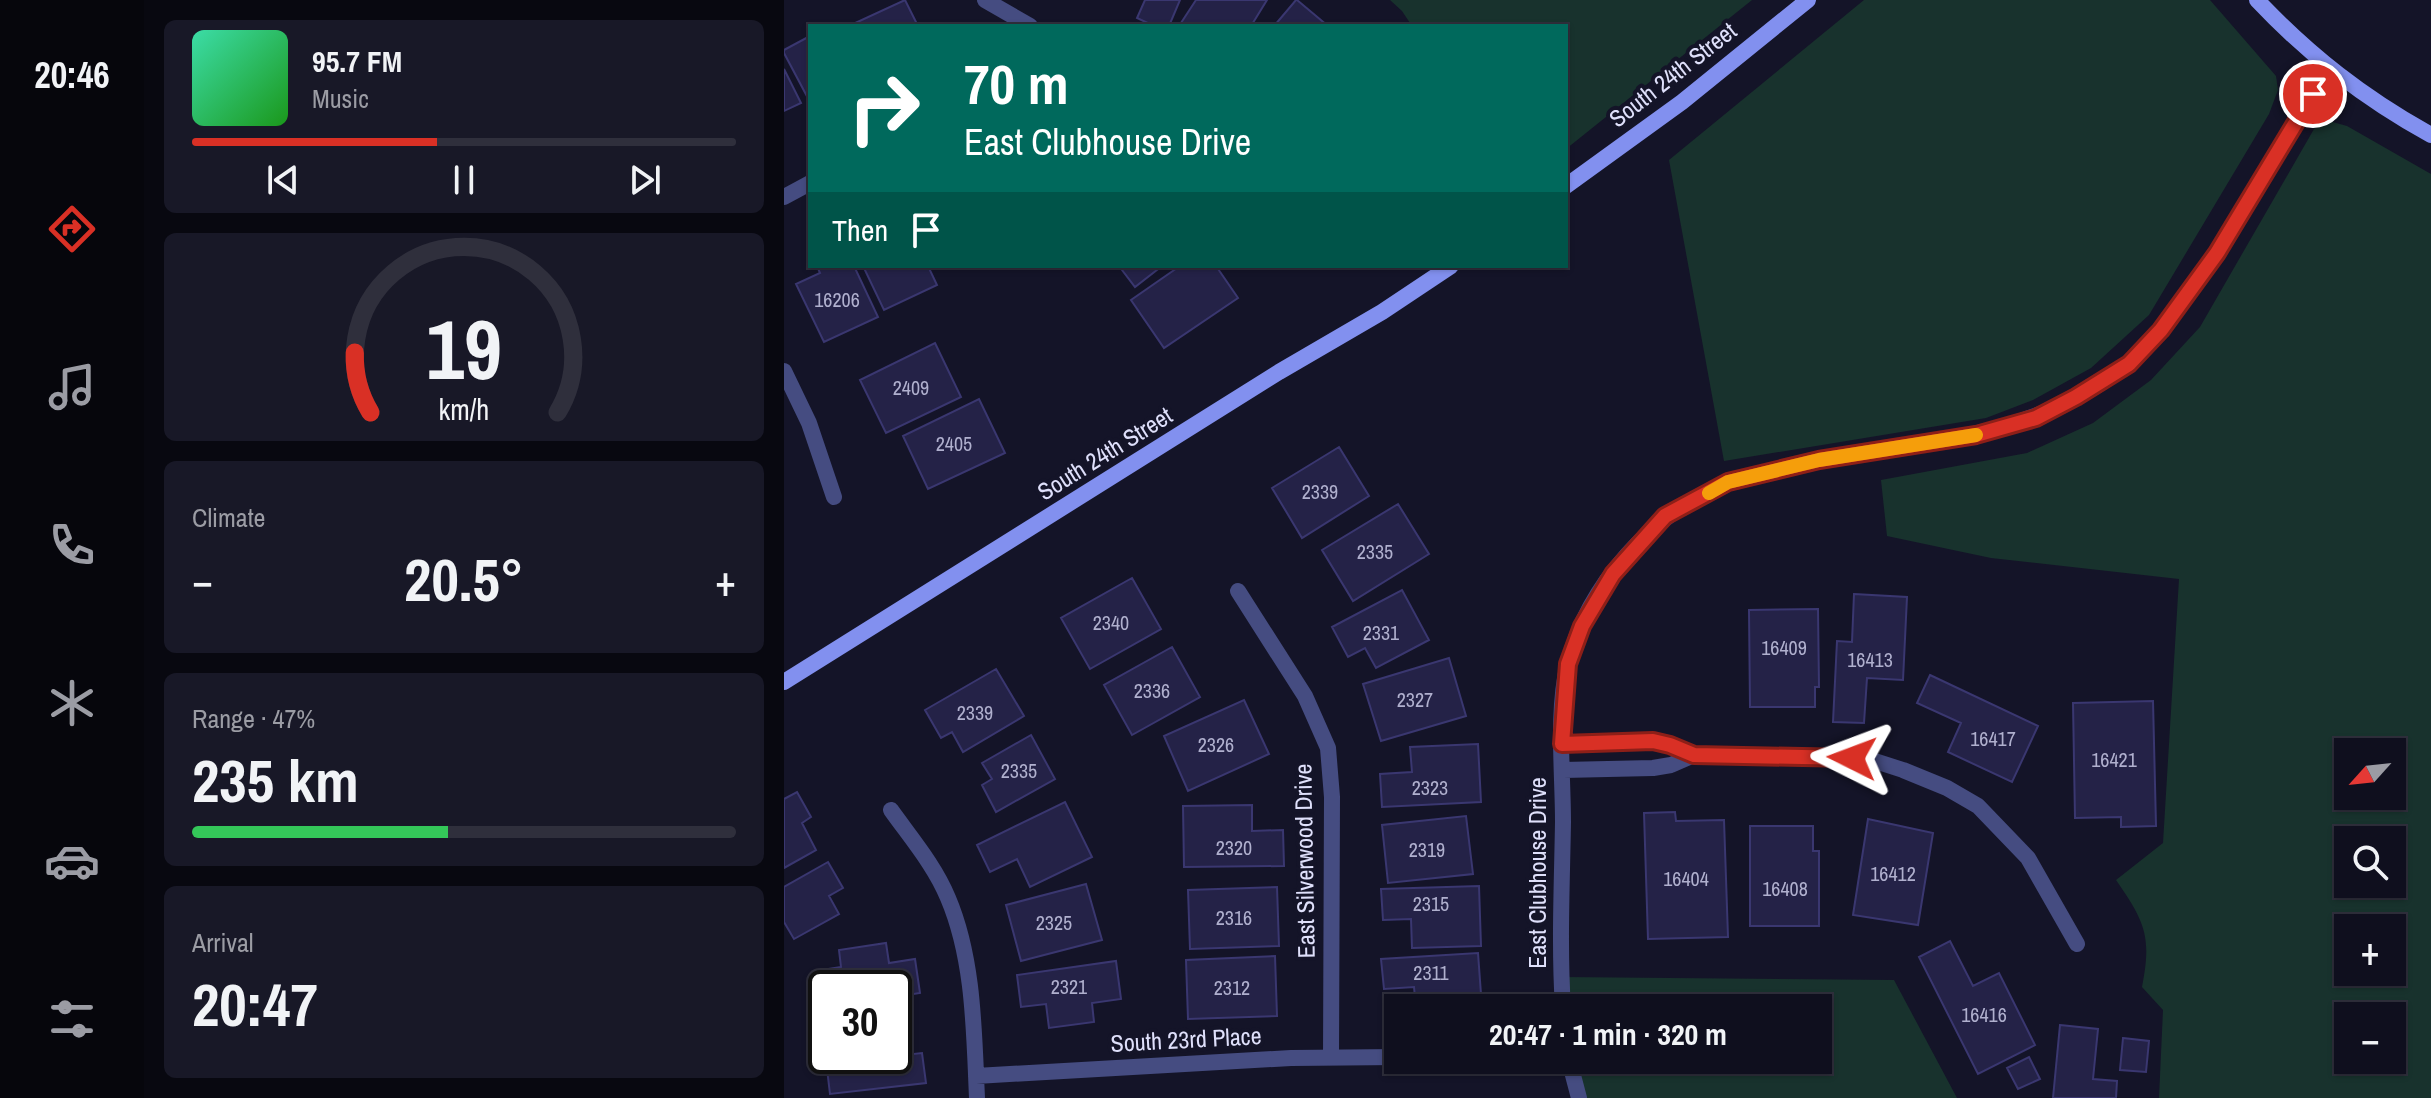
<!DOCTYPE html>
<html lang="en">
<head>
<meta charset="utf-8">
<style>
  body { margin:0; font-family:"Archivo Narrow",sans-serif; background:#181827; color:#f1f3f6; height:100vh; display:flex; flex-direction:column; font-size:30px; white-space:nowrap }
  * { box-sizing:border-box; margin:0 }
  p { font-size:26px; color:#9b9ca4 }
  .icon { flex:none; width:44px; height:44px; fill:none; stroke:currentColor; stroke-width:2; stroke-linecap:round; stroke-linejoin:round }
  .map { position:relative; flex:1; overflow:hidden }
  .sheet { display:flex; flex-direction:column; gap:20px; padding:20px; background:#080810; width:640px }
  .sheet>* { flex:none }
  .top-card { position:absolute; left:24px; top:24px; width:760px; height:244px; border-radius:0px; box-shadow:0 2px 6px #0004,0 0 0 2px #2f2f3c; background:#00695c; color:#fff; overflow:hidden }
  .needle { width:52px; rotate:243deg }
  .fabs { position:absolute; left:1550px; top:738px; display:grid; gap:16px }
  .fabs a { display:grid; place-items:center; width:72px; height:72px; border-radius:0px; background:#0f0f1e; box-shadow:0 2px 6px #0004,0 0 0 2px #2f2f3c; font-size:40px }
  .speed { position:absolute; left:24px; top:970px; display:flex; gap:16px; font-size:40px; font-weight:700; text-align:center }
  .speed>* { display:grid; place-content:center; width:104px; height:104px; border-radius:50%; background:#0f0f1e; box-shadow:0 2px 6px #0004,0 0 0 2px #2f2f3c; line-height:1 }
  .speed .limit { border:4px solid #111; border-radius:12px; background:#fff; color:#111 }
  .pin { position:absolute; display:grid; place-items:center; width:68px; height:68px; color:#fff; margin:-34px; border:4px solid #fff; border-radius:50%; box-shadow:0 2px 8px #0007 }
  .me { position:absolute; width:88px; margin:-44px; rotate:273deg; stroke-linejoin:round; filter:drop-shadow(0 0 6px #0008) }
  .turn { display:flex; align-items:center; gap:28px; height:168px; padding:0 24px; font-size:36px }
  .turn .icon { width:104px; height:104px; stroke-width:2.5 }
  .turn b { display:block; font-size:56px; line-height:68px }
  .then { display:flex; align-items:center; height:76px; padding:0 24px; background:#0003; gap:16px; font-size:30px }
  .big { font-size:60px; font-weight:700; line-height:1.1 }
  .sheet .widget { flex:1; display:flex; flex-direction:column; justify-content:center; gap:12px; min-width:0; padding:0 28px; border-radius:12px; background:#181827 }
  .sheet .dial { align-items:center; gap:0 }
  .dial svg { height:208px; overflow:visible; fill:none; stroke:#2f2f3c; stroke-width:7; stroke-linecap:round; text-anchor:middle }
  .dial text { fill:#f1f3f6; stroke:none }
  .song { display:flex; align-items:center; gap:24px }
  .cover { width:96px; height:96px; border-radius:12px; background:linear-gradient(135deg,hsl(160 70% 55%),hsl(120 70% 35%)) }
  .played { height:8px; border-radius:4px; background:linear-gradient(90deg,#d93025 45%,#2f2f3c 45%) }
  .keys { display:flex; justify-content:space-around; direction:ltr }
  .heat { display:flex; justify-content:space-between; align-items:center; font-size:44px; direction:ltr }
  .charge { height:12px; border-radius:6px; background:linear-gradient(90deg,#34c759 47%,#2f2f3c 0) }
  .trip { position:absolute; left:600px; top:994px; width:448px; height:80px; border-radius:0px; background:#0f0f1e; box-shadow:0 2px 6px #0004,0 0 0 2px #2f2f3c; font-weight:700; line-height:80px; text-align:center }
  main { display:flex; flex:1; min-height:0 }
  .dock { display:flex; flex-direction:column; width:144px; justify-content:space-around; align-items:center; background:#06060c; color:#9b9ca4 }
  .dock .icon { width:56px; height:56px }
  .dock .on { color:#d93025 }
  .dock b { font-size:36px; color:#f1f3f6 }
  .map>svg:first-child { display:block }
  .green { fill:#18322d; fill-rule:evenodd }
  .building { fill:#242247; stroke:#3a3770; stroke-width:2 }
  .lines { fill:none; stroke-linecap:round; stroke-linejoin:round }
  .street { stroke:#454c81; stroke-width:16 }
  .secondary { stroke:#8290ef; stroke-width:16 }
  .route-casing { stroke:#8d1f18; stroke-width:20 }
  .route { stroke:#d93025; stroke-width:14 }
  .slow { stroke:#f59e0b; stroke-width:14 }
  .labels { text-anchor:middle; stroke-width:8; stroke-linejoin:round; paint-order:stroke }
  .number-label { font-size:20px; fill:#b0b0ce }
  .street-label { font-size:24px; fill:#dfe0fb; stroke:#141428 }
</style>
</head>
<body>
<main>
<nav class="dock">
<b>20:46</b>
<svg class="icon on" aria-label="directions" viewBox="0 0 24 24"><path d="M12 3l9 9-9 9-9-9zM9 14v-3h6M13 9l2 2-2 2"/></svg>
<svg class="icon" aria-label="music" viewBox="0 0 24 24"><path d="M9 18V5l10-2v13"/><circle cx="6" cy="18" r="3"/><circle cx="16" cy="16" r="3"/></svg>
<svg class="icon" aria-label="phone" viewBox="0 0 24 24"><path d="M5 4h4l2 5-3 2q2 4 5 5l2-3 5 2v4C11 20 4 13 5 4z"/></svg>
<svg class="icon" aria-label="climate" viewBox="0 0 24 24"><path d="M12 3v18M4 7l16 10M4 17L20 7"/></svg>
<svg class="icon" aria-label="car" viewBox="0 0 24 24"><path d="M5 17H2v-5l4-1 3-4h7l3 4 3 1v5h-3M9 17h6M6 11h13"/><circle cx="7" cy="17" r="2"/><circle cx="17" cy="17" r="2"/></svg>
<svg class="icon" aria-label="filters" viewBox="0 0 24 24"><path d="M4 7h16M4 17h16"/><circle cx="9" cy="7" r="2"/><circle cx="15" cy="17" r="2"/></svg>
</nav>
<section class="sheet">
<div class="widget">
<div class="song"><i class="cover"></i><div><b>95.7 FM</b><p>Music</p></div></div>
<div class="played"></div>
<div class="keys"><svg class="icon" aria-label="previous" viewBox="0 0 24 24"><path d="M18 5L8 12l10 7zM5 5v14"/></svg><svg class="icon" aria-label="pause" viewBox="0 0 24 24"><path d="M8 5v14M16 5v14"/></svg><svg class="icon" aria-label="next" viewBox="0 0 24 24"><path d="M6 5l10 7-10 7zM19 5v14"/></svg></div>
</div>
<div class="widget dial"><svg viewBox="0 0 100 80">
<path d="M14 69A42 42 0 1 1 86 69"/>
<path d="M14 69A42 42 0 0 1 8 46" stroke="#d93025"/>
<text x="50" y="56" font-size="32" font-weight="700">19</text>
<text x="50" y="72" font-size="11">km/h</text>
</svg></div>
<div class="widget"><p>Climate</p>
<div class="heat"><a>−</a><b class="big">20.5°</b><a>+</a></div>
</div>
<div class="widget"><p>Range · 47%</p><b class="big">235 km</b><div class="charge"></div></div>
<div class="widget"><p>Arrival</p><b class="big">20:47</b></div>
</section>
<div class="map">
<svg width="1647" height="1098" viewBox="0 0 1647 1098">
  <rect width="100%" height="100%" fill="#141428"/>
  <path class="green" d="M606,0H968L782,149V26H628L618,11Z
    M1080,0H1426L1492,76L1494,90L1485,114L1365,315L1307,368L1249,400L1202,418L940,461L885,160Z
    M1545,121L1563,126L1647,174V1098H1375L1379,1010L1358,987C1368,936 1361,922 1332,880L1379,843L1395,579L1207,558L1103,536L1097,480L1243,453L1309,423L1367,380L1416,327L1530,129ZM1564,752H1608V796H1564ZM1564,840H1608V884H1564ZM1564,928H1608V972H1564ZM1564,1016H1608V1060H1564Z
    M777,977L1110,980L1173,1098H795L785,1060H1034V1008H779Z"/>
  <path class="building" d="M121,0L134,26H70L69,24Z
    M361,0H396L385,26H370L353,18Z
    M412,0H483L467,26H395Z
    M512,0H513L544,26H490Z
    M26,36V102L0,53V50Z
    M0,69L17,103L0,111Z
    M33,266H70L94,317L40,342L12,284L36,273Z
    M79,266H144L153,285L100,310Z
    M335,266H378L351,287Z
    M396,266H432L454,298L380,348L347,300Z
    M151,343L177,397L102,433L76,380Z
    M195,399L221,453L144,489L119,436Z
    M555,447L585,496L518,538L488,488Z
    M614,504L645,554L569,601L538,550Z
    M348,578L377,629L306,669L277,618Z
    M618,590L645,640L592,668L581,648L564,657L548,627Z
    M1070,594L1123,597L1119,680L1083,678L1080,723L1049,722L1053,641L1068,642Z
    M1034,609L1035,687H1031V707H966L965,610Z
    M388,647L416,697L348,735L320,685Z
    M665,658L682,716L597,741L579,684Z
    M212,669L240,716L179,752L168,732L157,738L141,710Z
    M1146,675L1254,726L1228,782L1164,752L1177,723L1133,703Z
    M460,700L485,754L404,791L380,736Z
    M1369,701L1372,826L1337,827V817L1291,818L1289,703Z
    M247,735L271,779L212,812L198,785L208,779L198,763Z
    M694,744L697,802L598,807L596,774L628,772L626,747Z
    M13,792L27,817L18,823L32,850L0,868V799Z
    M281,802L308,857L246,887L233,859L206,872L193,845Z
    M468,805V831L499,830L500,866L400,867L399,806Z
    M891,812L892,821L940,820L944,937L864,939L860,813Z
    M682,816L689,874L604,883L598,825Z
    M1084,819L1149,833L1134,925L1069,915Z
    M966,826H1029V851H1035V926H966Z
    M44,862L59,888L45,896L55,914L10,939L0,922V887Z
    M302,884L318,940L237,961L222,905Z
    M695,886L697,946L628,948L627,919L599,920L597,889Z
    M493,887L495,946L406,949L404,890Z
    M1166,941L1189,986L1215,973L1251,1045L1194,1074L1135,957Z
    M102,943L105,963L131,959L136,993L110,997V988H42V1007L37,1008L31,971L57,967L55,950Z
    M694,953L698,1008H632L630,987L600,989L597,959Z
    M491,956L493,1016L404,1019L402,960Z
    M332,961L337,999L308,1003L310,1022L265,1028L262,1004L237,1007L233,975Z
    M1276,1025L1314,1029L1309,1079L1333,1081L1332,1098H1269Z
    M42,1034V1056H110V1046L111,1056L138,1053L142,1083L46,1094L39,1035Z
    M1339,1038L1365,1041L1362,1072L1336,1070Z
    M1245,1057L1256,1079L1234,1089L1223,1068Z"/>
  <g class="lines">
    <path class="street" d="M201,0L246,26
      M0,197L26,183
      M0,371L25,423L50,497
      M454,591L521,696L544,748L548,797L547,1058
      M778,744L869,741L886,745L910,755
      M779,770L869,768L887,765L910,755L1044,756L1091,761L1119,770L1163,788L1194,806L1244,858L1293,944
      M107,810C127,838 151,866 164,898C190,959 190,1032 193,1098
      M779,1008C775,946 778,884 779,822C779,771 772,713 784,663C804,585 869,512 943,483C954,479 966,477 977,474C1006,467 1035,460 1064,456C1167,439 1258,431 1343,365C1362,350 1378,328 1393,308C1450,233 1492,148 1546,70
      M785,1060L795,1098
      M192,1076L507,1058L614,1057"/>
    <path class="secondary" d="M1473,0C1526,56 1580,98 1647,135
      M782,186L898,102L1024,0
      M0,682L495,372L598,312L667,266"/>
  </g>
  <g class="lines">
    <defs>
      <path id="route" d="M1068,758L910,755L886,745L869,741L778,744L784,664L798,626L829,574L881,516L944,482L1035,460L1192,435L1252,418L1292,397L1345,364L1377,330L1433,253L1529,94"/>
    </defs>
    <use href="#route" class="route-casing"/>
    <use href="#route" class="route"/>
    <path class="slow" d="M925,493L944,482L1035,460L1192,435"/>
  </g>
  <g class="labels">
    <g class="number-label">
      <text x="53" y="307">16206</text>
      <text x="127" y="395">2409</text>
      <text x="170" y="451">2405</text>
      <text x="536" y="499">2339</text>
      <text x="591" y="559">2335</text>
      <text x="327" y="630">2340</text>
      <text x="597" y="640">2331</text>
      <text x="1000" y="655">16409</text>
      <text x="1086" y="667">16413</text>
      <text x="368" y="698">2336</text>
      <text x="631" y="707">2327</text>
      <text x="191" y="720">2339</text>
      <text x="1209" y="746">16417</text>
      <text x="432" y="752">2326</text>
      <text x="1330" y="767">16421</text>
      <text x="235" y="778">2335</text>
      <text x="646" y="795">2323</text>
      <text x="450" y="855">2320</text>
      <text x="643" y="857">2319</text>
      <text x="1109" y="881">16412</text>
      <text x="902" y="886">16404</text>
      <text x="1001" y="896">16408</text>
      <text x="647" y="911">2315</text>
      <text x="450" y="925">2316</text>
      <text x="270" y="930">2325</text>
      <text x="647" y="980">2311</text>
      <text x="285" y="994">2321</text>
      <text x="448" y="995">2312</text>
      <text x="1200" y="1022">16416</text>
    </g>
    <g class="street-label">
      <text transform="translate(889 75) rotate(-38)" y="8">South 24th Street</text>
      <text transform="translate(321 454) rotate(-32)" y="8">South 24th Street</text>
      <text transform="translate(521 861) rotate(-91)" y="8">East Silverwood Drive</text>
      <text transform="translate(754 873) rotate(-90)" y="8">East Clubhouse Drive</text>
      <text transform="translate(402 1040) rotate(-3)" y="8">South 23rd Place</text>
    </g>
  </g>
</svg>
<div class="fabs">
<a><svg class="needle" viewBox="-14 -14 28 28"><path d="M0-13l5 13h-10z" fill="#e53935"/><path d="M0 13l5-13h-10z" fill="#9b9ca4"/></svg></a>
<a><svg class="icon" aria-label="search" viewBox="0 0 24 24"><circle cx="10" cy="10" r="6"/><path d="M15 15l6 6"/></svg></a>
<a>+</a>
<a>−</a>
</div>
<div class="speed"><div class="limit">30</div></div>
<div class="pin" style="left:1529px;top:94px;background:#d93025"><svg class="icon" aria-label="arrive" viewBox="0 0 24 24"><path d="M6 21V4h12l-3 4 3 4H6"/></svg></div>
<svg class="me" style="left:1068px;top:758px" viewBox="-20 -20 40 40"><path d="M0-17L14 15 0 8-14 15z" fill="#d93025" stroke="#fff" stroke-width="4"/></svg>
<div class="trip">20:47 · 1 min · 320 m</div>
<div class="top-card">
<div class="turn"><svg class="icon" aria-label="right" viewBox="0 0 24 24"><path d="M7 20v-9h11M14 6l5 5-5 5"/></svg><div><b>70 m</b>East Clubhouse Drive</div></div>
<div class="then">Then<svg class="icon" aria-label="arrive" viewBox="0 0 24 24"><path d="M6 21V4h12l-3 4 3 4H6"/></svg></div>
</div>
</div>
</main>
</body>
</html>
